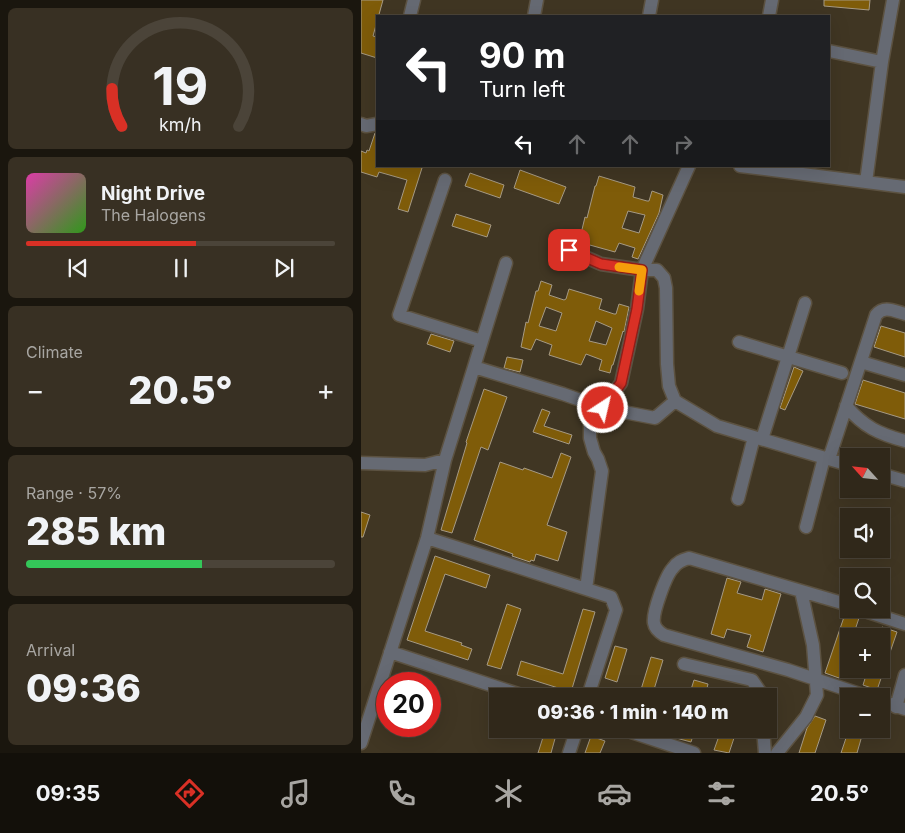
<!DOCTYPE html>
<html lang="en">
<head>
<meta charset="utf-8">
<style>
  body { margin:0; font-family:Inter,sans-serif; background:#383023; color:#f1f3f6; height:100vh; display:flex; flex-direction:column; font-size:19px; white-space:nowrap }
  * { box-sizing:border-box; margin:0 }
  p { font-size:16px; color:#a8a6a2 }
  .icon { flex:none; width:28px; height:28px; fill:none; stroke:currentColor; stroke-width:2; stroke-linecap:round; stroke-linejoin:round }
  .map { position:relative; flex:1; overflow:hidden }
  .side { display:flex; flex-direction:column; gap:8px; padding:8px; background:#1a160e; width:361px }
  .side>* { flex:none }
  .top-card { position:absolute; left:15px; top:15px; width:454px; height:152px; border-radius:0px; box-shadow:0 5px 20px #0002,0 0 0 1px #4b4439; background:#202124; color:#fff; overflow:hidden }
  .needle { width:32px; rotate:297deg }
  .fabs { position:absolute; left:479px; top:448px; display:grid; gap:10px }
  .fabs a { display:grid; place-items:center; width:50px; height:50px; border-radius:0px; background:#30281a; box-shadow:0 5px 20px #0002,0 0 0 1px #4b4439; font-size:25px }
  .speed { position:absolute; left:15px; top:672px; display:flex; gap:10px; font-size:25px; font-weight:700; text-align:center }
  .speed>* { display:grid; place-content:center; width:65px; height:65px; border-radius:50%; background:#30281a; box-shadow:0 5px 20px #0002,0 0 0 1px #4b4439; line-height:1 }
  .speed .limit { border:8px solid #d22; background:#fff; color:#111 }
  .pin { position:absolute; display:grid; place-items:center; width:42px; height:42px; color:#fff; margin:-21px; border-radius:10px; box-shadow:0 2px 8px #0006 }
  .me { position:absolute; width:55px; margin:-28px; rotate:35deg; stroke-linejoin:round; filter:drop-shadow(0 0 4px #0008) }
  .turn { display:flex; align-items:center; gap:18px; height:105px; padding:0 20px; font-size:22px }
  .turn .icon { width:65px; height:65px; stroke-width:2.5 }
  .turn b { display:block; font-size:35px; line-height:42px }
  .lanes { display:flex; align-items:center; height:48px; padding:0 20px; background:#0003; justify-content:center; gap:25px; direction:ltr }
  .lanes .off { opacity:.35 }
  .big { font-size:38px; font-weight:800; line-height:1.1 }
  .side .tile { flex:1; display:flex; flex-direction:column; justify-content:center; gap:8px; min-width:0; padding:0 18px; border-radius:8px; background:#383023 }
  .side .dial { align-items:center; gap:0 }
  .dial svg { height:130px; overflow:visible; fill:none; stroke:#4b4439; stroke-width:7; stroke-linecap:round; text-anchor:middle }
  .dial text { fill:#f1f3f6; stroke:none }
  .song { display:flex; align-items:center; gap:15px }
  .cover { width:60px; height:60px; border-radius:8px; background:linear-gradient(135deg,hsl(320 70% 55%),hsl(110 70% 35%)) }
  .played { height:5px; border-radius:2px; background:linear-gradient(90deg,#d93025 55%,#4b4439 55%) }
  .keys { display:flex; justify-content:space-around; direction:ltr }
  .heat { display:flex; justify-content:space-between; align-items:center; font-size:28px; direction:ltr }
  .charge { height:8px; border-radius:4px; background:linear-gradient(90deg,#34c759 57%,#4b4439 0) }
  .trip { position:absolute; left:128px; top:688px; width:288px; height:50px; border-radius:0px; background:#30281a; box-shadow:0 5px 20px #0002,0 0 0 1px #4b4439; font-weight:800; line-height:50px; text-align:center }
  .dock { display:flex; height:80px; justify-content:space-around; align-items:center; background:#13100a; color:#a8a6a2 }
  .dock .icon { width:35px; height:35px }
  .dock .on { color:#d93025 }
  .dock b { font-size:22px; color:#f1f3f6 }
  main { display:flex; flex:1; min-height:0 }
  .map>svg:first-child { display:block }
  .building { fill:#7f5c09; stroke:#a69a84; fill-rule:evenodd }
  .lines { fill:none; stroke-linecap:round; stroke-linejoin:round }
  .minor-casing { stroke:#5c5241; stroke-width:15 }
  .minor { stroke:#666a73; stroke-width:12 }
  .route-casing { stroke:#8d1f18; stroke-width:12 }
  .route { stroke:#d93025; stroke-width:9 }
  .slow { stroke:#f59e0b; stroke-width:9 }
</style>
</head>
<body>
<main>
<section class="side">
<div class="tile dial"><svg viewBox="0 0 100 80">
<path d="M14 69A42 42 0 1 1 86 69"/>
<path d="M14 69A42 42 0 0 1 8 46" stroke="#d93025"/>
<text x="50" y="56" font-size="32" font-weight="700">19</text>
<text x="50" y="72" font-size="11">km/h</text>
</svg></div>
<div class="tile">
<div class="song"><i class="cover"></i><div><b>Night Drive</b><p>The Halogens</p></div></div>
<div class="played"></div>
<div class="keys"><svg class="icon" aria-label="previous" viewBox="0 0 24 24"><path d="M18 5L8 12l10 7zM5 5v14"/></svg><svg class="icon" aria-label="pause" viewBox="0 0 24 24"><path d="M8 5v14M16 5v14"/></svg><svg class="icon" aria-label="next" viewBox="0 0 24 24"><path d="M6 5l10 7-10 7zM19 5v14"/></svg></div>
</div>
<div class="tile"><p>Climate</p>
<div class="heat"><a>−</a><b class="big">20.5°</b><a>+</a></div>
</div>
<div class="tile"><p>Range · 57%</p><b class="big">285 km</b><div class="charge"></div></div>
<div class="tile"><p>Arrival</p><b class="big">09:36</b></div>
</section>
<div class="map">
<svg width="544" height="753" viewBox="0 0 544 753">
  <rect width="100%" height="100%" fill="#403623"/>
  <path class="building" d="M0,0H22L12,36L16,37V58L0,53Z
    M463,0H509L508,10L463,6Z
    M16,132V166H56L61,168L47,212L37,209L46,180L18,172L16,177L0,172V151L5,153L6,150L8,151L14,133Z
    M159,170L205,187L198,204L153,188Z
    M109,173L143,185L139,198L104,186Z
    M238,176L274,187L272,197L286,201H288L291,191L302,195L298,213L277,259L271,257L274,248L258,243L254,252L218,242L224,217L226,218L234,186H235ZM267,211L284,215L278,233L261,228Z
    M95,214L130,225L126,237L91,226Z
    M180,281L191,285L188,295L203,300L205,299L208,289L241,299L238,309L253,314H255L258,304L268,307L263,332L262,331L252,365H251L249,373L238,370L241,360L225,354L220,365L188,355L191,345L175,339L170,350L160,347L165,322L167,323L175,291H177ZM185,307L201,313L195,331L178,326ZM235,321L251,328L245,345L228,341Z
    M520,326L544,333V357L513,347Z
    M70,334L93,341L89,352L66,344Z
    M146,357L162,360L159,372L143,368Z
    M433,367L442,371L424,410L419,408Z
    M502,380L544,393V419L494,404Z
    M123,389L146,397L127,450L120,447L91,533L80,530L106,443L105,442Z
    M181,409L189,412L183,426L211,435L208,444L172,432Z
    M200,453L210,457L186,525L206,532L197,561L175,554L173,561L170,560L169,562L151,556L152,554L113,540L139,462L162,470L163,468L191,478Z
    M0,512L9,515L2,537H0Z
    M74,556L129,575L125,588L84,574L64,631L101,643L100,645L111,649L107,660L46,640Z
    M366,578L380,582L376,593L401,600L404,589L420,594L402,652L386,647L390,635L366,629L363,638L350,634Z
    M146,604L160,609L140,669L126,665Z
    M222,609L234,612L210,692L156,675L160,661L202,674Z
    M484,614L498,618L492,636H488V649L478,678L464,673Z
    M521,627L536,632L516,690L502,685L507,669H520V636H518Z
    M254,646L266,649L256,682L244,678Z
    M290,657L302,660L291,696H278Z
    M333,680L347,684L344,696H328Z
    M454,716L465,720L454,753H438L446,728Z
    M318,729H334L330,742L315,738Z
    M341,729H376L368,753L353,750L358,736L341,731Z
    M488,729L502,732L496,753H480Z
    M184,731L195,735L190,753H177Z
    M230,736L244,741L239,753H224Z"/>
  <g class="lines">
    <defs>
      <path id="minor" d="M49,16L53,0
        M173,16L176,0
        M288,16L291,0
        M408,16L411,0
        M468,51L521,62
        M0,124L5,126L16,124
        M379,166L544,187
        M84,180L38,315L121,341L145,263
        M505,182L521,62L532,0
        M208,250L240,264L281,270H296L303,278L305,288L306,364L308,386L314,401L356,426L488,465
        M121,341L113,367L202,394L242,408L294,418L314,401
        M378,342L481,373
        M500,362L544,375
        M485,406C503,427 518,434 544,441
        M401,439L444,303
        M468,459L515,315C523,305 533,311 544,314
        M0,463L64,465L84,460
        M520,474L544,481
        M377,499L393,437
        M445,527L463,458
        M66,538L250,597L255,610L227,696
        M225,589L241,471L237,459L233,452L229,438V424L260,383L276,309L281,270L328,166
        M488,605L328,558C321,560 316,562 312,568C305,575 291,613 293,623C294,629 298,632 303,635L427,670L505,696
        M498,609L544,624
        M29,652L163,696
        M323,664L391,680L402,696
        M520,701L544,709
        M535,707L544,675
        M261,729L333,753
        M402,729L404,753
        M0,743L66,538L84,460L113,367
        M208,753L216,729
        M416,753L445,717L456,695L452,645L440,591"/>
    </defs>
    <use href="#minor" class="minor-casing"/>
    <use href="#minor" class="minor"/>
  </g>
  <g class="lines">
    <defs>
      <path id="route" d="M208,250L240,264L281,270L276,309L260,383L242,408"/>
    </defs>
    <use href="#route" class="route-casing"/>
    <use href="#route" class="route"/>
    <path class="slow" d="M258,267L281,270L278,291"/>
  </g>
</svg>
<div class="fabs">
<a><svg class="needle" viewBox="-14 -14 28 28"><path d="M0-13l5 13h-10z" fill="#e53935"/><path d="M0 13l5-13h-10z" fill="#a8a6a2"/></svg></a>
<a><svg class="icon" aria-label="sound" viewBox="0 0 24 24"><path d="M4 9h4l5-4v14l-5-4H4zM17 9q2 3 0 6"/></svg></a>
<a><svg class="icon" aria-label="search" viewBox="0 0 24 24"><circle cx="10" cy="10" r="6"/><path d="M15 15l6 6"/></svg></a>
<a>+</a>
<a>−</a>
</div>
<div class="speed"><div class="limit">20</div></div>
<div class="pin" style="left:208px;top:250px;background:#d93025"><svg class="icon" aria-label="arrive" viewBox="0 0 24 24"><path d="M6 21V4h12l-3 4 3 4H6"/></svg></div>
<svg class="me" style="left:242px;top:408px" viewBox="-20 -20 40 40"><circle r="17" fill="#d93025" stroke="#fff" stroke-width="3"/><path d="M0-11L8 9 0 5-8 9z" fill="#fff"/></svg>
<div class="trip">09:36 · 1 min · 140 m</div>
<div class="top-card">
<div class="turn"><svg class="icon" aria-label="left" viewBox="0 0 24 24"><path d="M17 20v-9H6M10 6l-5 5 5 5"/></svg><div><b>90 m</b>Turn left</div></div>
<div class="lanes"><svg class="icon" aria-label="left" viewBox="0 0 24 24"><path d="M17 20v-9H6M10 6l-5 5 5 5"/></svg><svg class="icon off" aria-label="ahead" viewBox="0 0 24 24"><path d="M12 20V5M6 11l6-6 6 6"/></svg><svg class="icon off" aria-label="ahead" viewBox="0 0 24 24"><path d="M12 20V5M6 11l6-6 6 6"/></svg><svg class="icon off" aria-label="right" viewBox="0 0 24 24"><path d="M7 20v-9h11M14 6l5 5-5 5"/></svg></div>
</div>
</div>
</main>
<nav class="dock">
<b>09:35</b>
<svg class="icon on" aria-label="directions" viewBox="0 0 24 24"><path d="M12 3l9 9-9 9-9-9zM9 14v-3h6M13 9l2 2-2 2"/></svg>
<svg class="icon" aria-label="music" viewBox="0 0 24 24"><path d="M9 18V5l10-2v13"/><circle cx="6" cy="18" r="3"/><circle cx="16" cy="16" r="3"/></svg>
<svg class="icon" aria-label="phone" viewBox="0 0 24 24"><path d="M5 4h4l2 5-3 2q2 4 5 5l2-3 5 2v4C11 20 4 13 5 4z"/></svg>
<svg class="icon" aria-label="climate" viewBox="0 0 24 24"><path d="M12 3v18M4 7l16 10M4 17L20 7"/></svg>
<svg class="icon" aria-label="car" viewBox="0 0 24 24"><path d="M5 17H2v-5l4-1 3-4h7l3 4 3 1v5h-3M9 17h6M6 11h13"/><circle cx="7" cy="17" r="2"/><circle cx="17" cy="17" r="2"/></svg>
<svg class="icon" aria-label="filters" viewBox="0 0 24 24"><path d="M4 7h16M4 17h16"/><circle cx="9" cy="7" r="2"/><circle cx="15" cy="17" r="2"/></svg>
<b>20.5°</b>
</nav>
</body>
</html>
